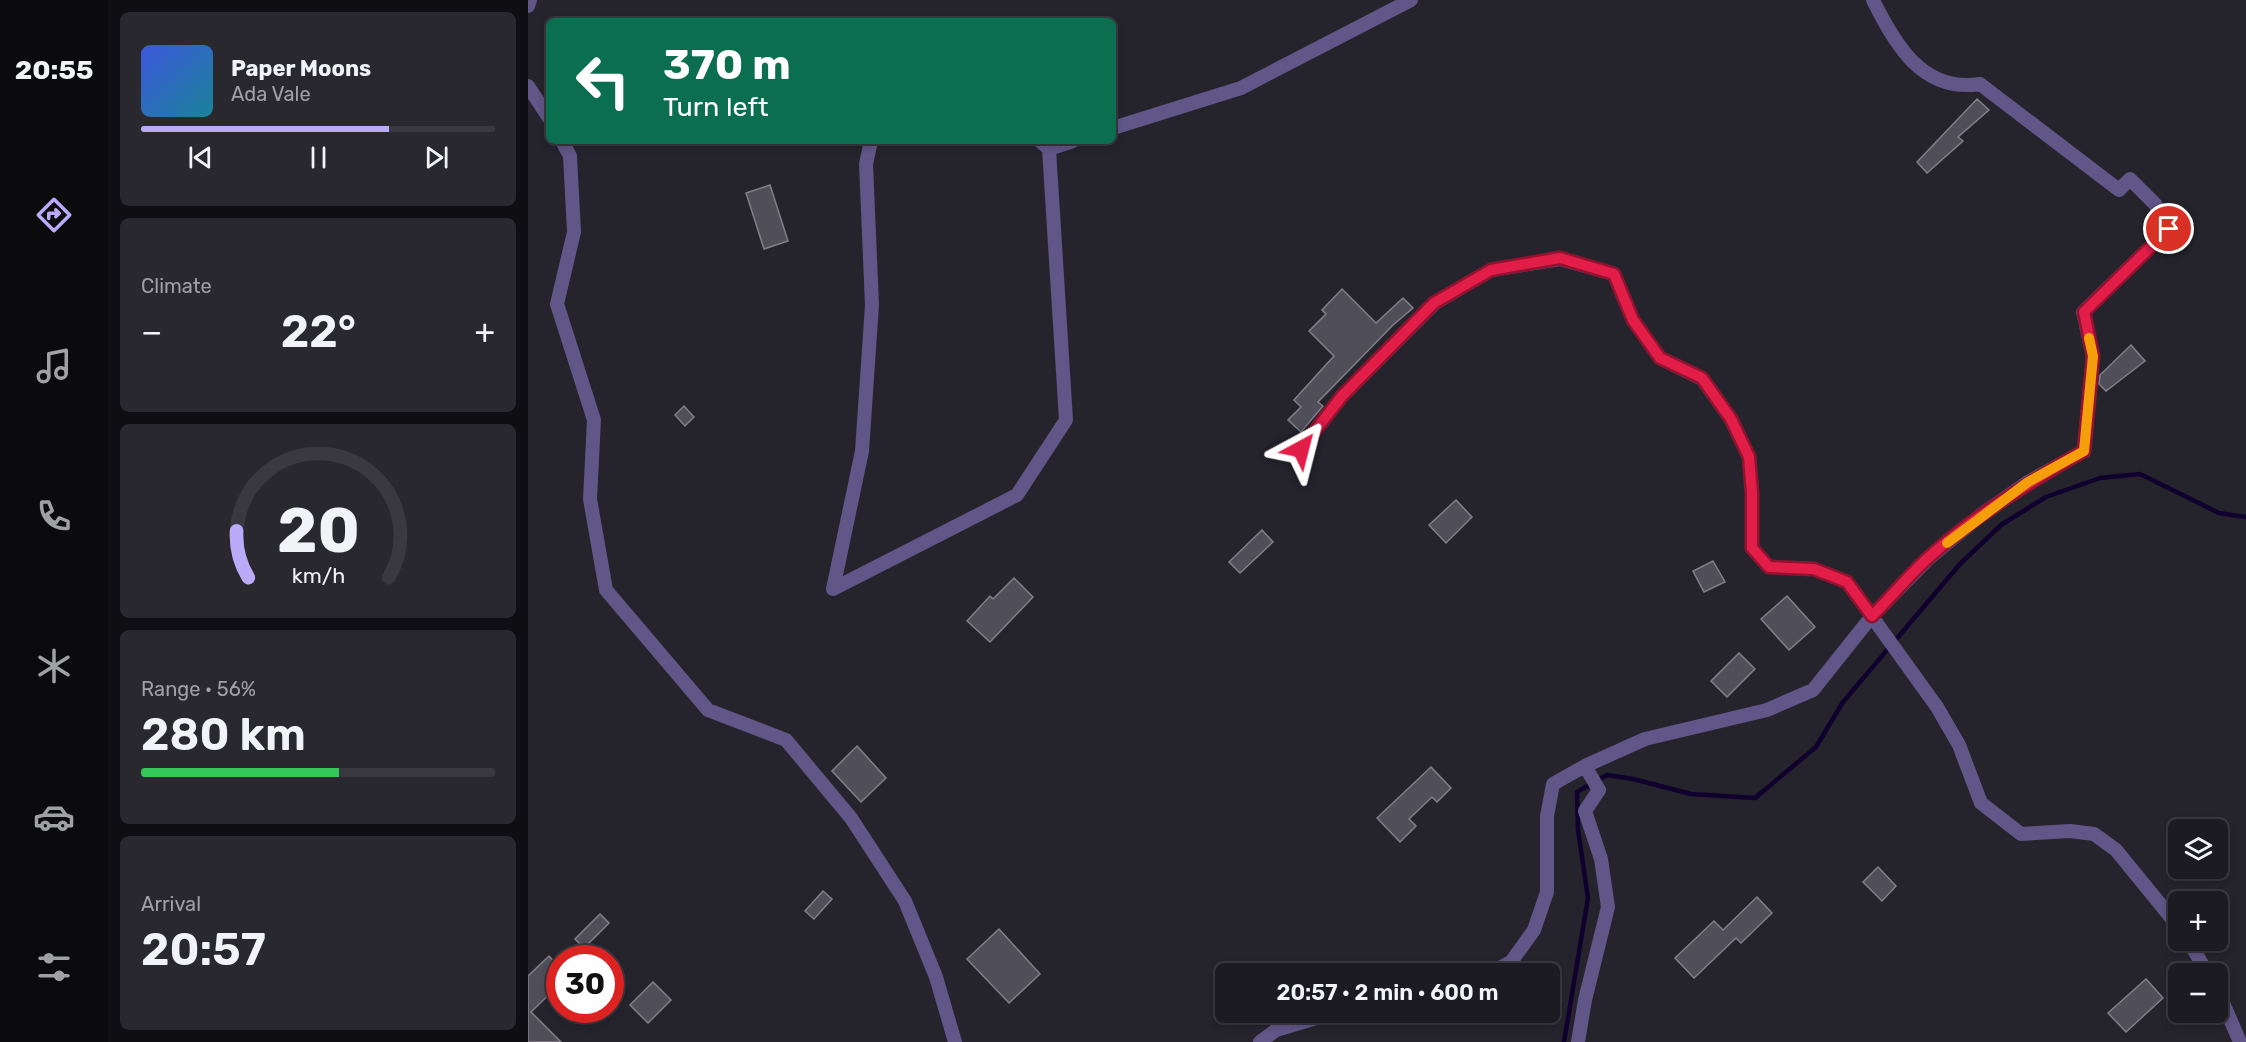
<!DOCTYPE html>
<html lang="en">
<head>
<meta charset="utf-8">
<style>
  body { margin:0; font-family:Rubik,sans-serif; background:#29282f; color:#f1f3f6; height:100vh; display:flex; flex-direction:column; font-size:22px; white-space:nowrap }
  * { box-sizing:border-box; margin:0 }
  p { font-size:20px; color:#a0a1a5 }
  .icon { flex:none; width:33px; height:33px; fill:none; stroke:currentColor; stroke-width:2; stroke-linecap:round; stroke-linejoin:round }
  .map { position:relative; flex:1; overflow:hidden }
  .sheet { display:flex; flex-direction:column; gap:12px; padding:12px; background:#0f0f13; width:420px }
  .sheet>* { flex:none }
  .guide { position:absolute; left:18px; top:18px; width:570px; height:126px; border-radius:9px; box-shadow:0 3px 9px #0003,0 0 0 2px #3a3940; background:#0b6e4f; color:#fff; overflow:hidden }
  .controls { position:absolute; left:1640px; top:819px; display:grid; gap:12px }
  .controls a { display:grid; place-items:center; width:60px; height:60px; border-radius:9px; background:#1c1b22; box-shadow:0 3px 9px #0003,0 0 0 2px #3a3940; font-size:30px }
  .speed { position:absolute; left:18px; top:945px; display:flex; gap:12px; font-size:30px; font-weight:700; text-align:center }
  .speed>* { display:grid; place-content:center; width:78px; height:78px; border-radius:50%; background:#1c1b22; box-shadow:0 3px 9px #0003,0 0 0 2px #3a3940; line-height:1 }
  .speed .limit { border:9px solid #d22; background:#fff; color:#111 }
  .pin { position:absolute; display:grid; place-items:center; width:51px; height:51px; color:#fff; margin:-26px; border:3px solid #fff; border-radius:50%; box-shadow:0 2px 6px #0007 }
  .me { position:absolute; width:66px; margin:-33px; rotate:38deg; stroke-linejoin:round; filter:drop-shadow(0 0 4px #0008) }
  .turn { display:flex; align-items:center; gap:21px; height:126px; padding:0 18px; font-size:27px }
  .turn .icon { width:78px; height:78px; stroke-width:2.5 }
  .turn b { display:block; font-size:42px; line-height:51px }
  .big { font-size:45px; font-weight:600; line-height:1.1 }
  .sheet .card { flex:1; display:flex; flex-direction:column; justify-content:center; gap:9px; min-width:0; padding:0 21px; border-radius:9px; background:#29282f }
  .sheet .dial { align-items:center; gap:0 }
  .dial svg { height:156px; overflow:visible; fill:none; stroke:#3a3940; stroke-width:7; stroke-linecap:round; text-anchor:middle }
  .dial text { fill:#f1f3f6; stroke:none }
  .song { display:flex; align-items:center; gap:18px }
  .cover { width:72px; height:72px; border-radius:9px; background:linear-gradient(135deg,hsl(230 70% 55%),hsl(190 70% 35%)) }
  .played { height:6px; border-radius:3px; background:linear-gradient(90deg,#b9abf7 70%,#3a3940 70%) }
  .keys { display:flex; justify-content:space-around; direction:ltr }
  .heat { display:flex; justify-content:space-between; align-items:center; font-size:33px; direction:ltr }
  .charge { height:9px; border-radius:4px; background:linear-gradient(90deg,#34c759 56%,#3a3940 0) }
  .trip { position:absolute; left:687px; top:963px; width:345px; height:60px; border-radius:9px; background:#1c1b22; box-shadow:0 3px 9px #0003,0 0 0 2px #3a3940; font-weight:600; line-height:60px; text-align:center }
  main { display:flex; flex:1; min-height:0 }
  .tab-bar { display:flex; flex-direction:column; width:108px; justify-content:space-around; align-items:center; background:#0b0b0e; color:#a0a1a5 }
  .tab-bar .icon { width:42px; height:42px }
  .tab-bar .on { color:#b9abf7 }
  .tab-bar b { font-size:27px; color:#f1f3f6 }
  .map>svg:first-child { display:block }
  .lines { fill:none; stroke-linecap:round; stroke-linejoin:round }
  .stream { stroke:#10002e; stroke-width:4.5 }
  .building { fill:#504e59; stroke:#817f8a; stroke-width:1.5 }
  .minor { stroke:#605687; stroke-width:14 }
  .route-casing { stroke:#92132f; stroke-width:15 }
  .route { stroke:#e11d48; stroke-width:10 }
  .slow { stroke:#f59e0b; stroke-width:10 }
</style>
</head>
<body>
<main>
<nav class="tab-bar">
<b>20:55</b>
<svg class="icon on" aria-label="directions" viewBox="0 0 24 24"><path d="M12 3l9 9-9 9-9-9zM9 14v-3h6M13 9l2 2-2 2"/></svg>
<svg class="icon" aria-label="music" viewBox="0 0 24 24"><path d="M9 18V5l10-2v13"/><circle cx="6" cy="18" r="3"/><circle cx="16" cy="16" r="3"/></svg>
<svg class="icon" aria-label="phone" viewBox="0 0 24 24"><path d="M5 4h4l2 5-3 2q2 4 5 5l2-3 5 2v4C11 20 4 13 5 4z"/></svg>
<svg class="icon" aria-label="climate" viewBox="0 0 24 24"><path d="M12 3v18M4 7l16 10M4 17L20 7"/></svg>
<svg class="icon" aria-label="car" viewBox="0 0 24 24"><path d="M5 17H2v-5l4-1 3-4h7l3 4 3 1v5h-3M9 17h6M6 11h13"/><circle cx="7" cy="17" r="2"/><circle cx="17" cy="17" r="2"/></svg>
<svg class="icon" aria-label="filters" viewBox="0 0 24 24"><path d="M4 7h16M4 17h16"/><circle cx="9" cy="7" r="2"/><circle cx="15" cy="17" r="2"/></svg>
</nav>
<section class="sheet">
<div class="card">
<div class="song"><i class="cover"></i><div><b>Paper Moons</b><p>Ada Vale</p></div></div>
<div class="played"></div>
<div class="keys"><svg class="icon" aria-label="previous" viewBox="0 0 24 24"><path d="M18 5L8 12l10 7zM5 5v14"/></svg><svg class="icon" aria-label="pause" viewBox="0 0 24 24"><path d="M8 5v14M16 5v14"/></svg><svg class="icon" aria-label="next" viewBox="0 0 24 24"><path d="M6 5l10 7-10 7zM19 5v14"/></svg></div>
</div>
<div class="card"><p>Climate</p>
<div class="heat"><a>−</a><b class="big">22°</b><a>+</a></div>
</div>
<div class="card dial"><svg viewBox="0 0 100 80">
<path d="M14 69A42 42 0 1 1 86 69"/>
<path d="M14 69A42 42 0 0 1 8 45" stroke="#b9abf7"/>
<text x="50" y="56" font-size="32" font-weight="700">20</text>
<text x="50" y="72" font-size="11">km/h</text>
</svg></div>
<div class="card"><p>Range · 56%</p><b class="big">280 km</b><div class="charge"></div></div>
<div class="card"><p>Arrival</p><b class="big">20:57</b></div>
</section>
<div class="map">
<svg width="1718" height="1042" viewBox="0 0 1718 1042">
  <rect width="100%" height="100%" fill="#25242d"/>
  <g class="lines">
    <path class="stream" d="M1036,1042L1060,898L1050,830L1049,792L1079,775L1105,779L1163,794L1227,798L1288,747L1315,702L1432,564L1473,525L1518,497L1572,478L1612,474L1691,513L1718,517"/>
  </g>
  <path class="building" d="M1449,99L1461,110L1430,137L1435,141L1399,173L1389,162Z
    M242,185L260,241L236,249L218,193Z
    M814,289L848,323L875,298L885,308L864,326L790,402L795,406L773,432L760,420L773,407L766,400L806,356L781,331L798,314L794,310Z
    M1603,345L1617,361L1578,391L1571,384L1572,375Z
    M156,406L166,417L157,426L147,415Z
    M928,500L944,517L918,543L901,525Z
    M734,530L745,542L712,573L701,562Z
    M1185,561L1197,582L1176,592L1165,571Z
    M486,578L505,597L462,642L439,621L462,596L465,599Z
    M1259,596L1287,627L1261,650L1233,619Z
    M1211,653L1227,669L1199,697L1183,681Z
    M329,746L358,778L333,802L304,771Z
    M903,767L923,788L909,802L904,797L881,819L888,826L872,842L849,818Z
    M1350,867L1368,886L1354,901L1335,882Z
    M295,891L304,899L286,919L277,911Z
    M1229,897L1244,913L1213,943L1208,938L1166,978L1147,958L1186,921L1195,930Z
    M72,914L81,923L56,948L47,939Z
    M471,929L512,974L481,1003L439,959Z
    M21,956L32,968V984L3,1012L33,1042H0V976Z
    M1618,979L1635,998L1598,1032L1580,1013Z
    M125,982L143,1000L120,1023L102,1005Z"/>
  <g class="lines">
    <path class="minor" d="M0,6L2,0
      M0,86L21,118
      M585,128L713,88L883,0
      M34,141L42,156L46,232L29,304L66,420L62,499L78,590L180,710L258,740L323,818L377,901L408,977L427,1042
      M343,141L338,164L344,305L334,451L305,589L489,495L538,420L521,149L512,141
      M521,149L545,141
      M773,449L814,396L907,303L963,270L1032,259L1086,274L1105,320L1132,358L1174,379L1203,419L1221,457L1224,493V548L1241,567L1286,569L1319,582L1409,707L1431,745L1453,803L1493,834L1542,831L1566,834L1588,850L1650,926
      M1660,940L1680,974
      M961,974L983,962L1006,930L1019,892V816L1025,784L1057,766L1117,739L1239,710L1285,690L1344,616L1401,558L1454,514L1500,482L1556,451L1565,356L1555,312L1641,229L1627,204L1602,179L1591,190L1452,84C1395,93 1367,45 1345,0
      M1689,989L1712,1042
      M732,1042L748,1030L809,1012
      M1050,1042L1057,1000L1080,907L1073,859L1057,811L1071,790L1057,766"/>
  </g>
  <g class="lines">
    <defs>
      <path id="route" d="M773,449L814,396L906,303L963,270L1032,258L1086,274L1105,320L1132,358L1174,378L1203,419L1221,457L1224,493V548L1241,567L1286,569L1319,582L1344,616C1363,597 1381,575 1401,557C1448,515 1501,482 1556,451L1565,356L1556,312L1641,229"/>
    </defs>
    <use href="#route" class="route-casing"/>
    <use href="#route" class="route"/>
    <path class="slow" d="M1419,543L1500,482L1556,451L1565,356L1561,338"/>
  </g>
</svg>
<div class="controls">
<a><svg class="icon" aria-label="layers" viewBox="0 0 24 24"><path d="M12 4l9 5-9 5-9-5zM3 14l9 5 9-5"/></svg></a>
<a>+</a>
<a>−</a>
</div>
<div class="speed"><div class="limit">30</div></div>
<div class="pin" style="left:1641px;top:229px;background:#d93025"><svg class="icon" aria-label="arrive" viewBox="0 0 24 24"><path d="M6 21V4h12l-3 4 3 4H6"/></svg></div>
<svg class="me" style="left:773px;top:449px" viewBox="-20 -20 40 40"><path d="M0-17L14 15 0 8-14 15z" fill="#e11d48" stroke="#fff" stroke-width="4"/></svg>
<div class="trip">20:57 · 2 min · 600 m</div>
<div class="guide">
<div class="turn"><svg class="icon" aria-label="left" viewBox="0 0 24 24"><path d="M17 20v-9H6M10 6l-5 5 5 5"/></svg><div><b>370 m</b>Turn left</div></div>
</div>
</div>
</main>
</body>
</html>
